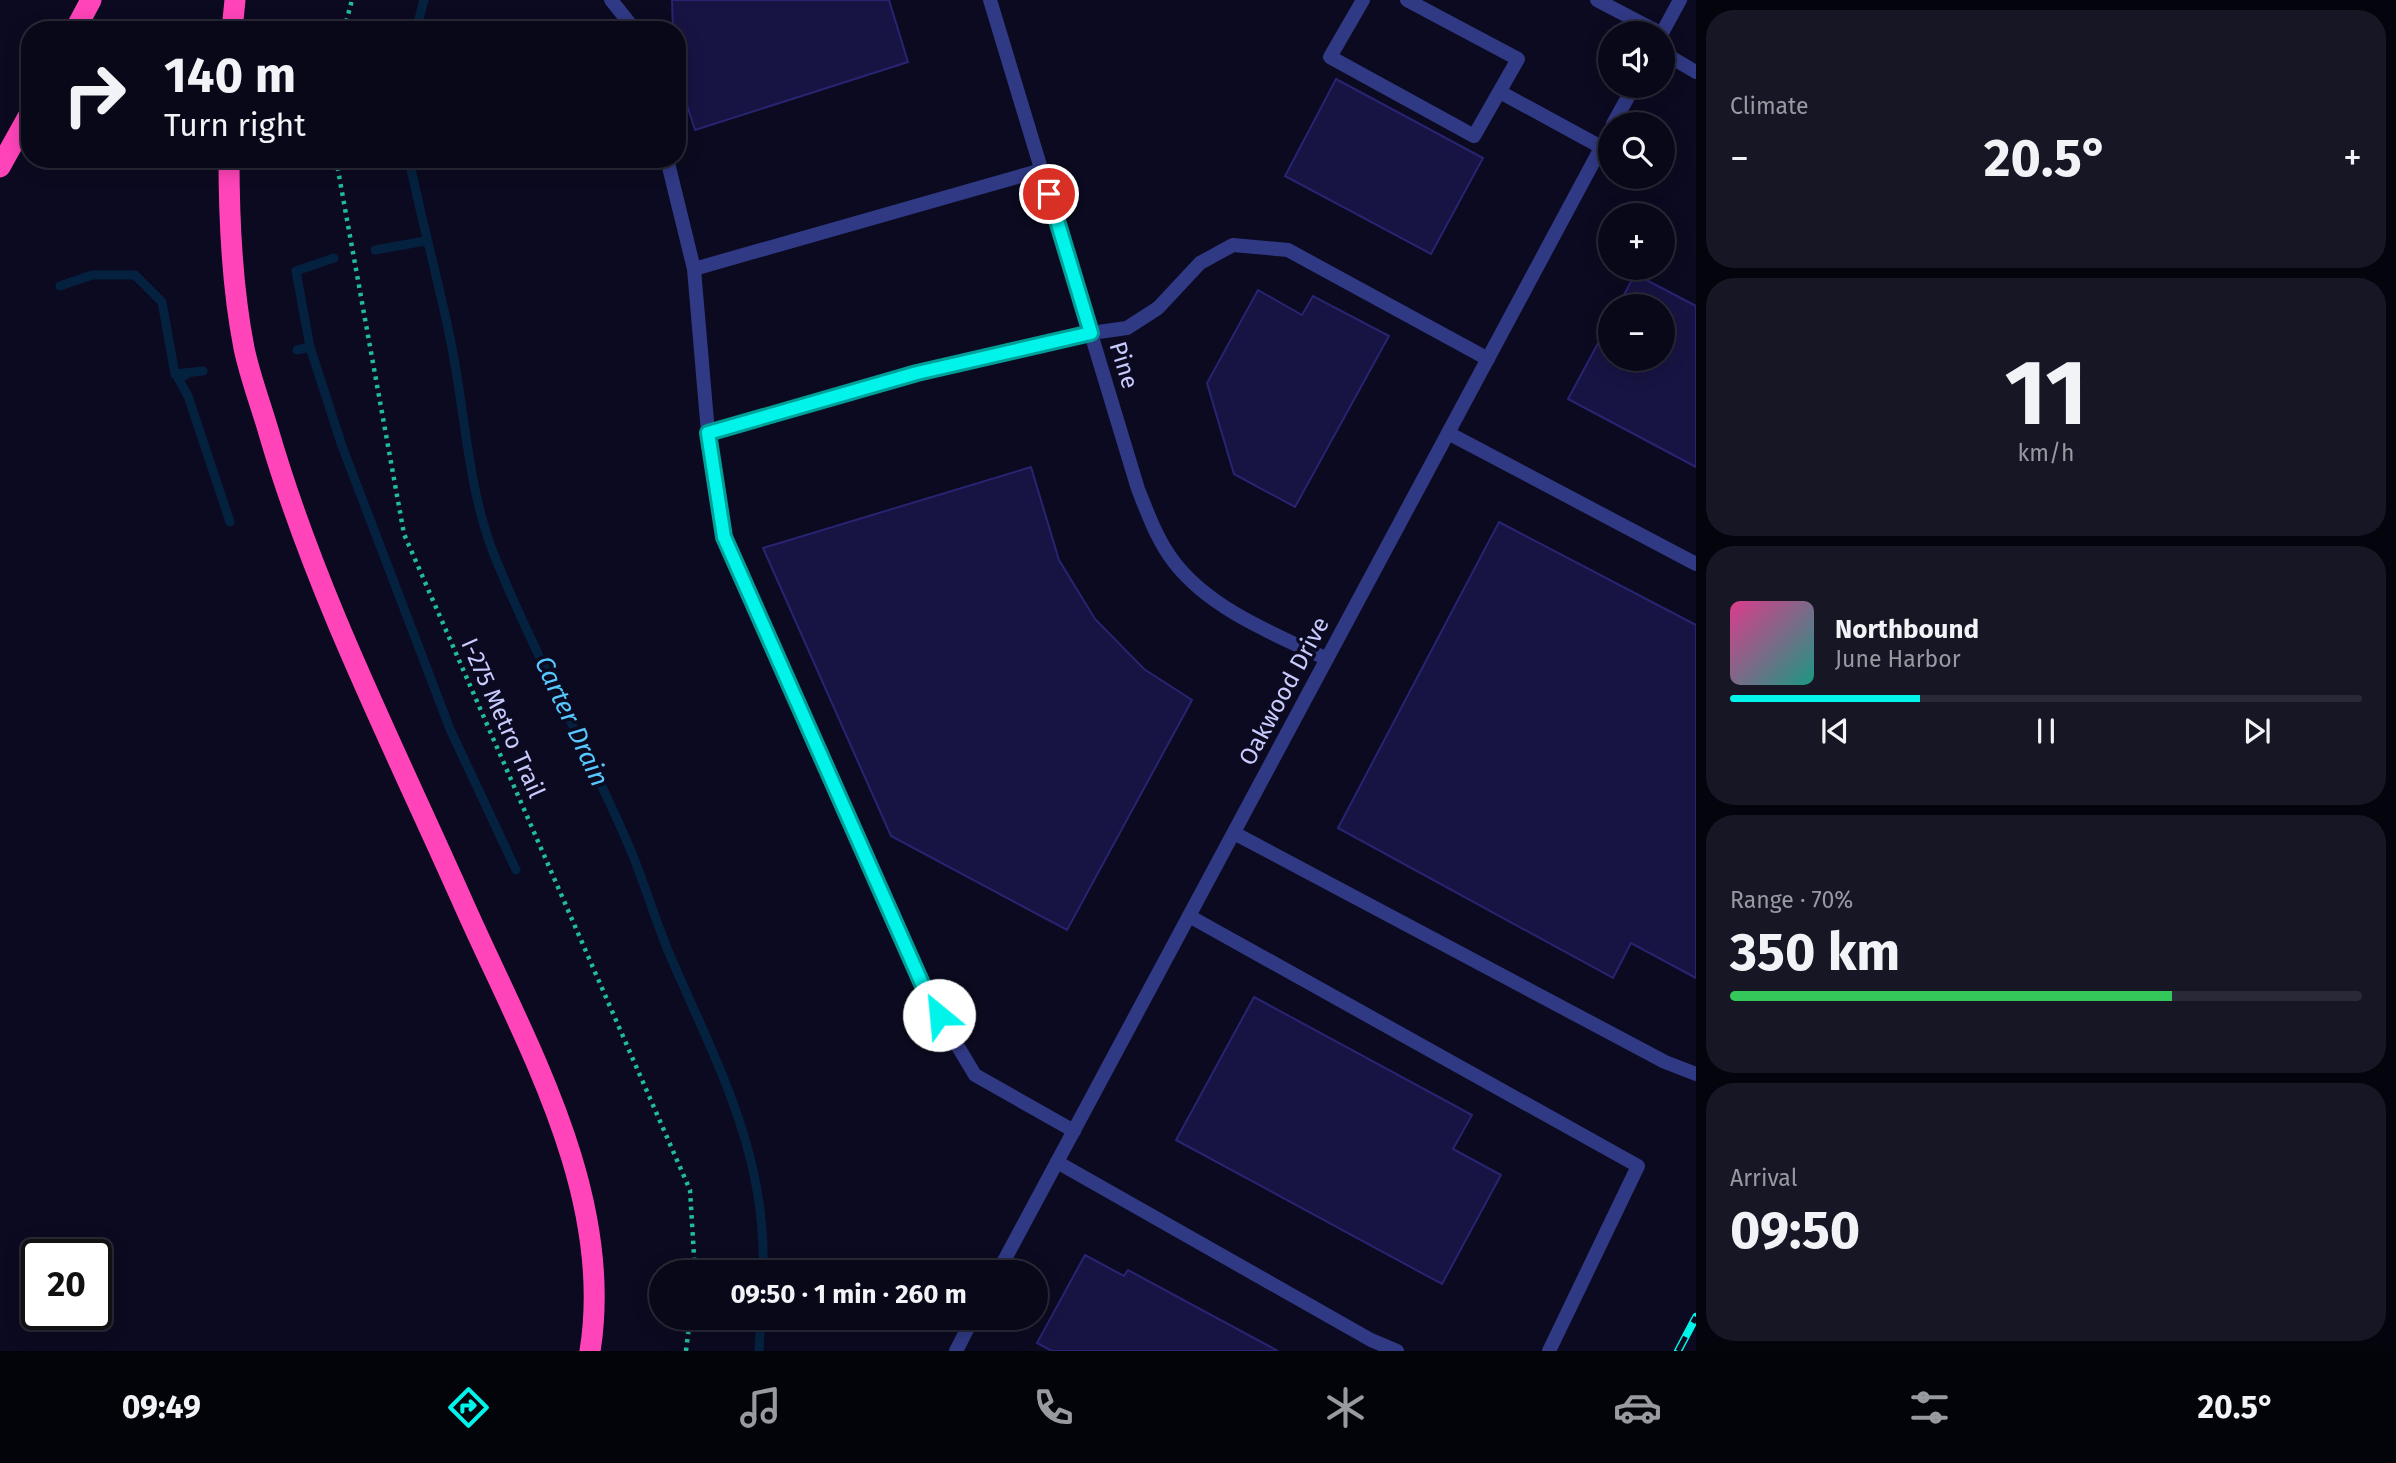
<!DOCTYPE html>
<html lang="en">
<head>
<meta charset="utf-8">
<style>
  body { margin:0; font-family:"Fira Sans",sans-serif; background:#161625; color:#f1f3f6; height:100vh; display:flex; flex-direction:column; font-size:26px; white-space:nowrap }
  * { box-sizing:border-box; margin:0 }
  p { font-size:23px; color:#989aa2 }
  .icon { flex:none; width:38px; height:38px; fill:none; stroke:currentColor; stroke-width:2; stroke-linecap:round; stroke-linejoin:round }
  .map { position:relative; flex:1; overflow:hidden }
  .panel { display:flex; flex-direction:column; gap:10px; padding:10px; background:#04040d; width:700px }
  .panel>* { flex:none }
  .guide { position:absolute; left:21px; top:21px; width:665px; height:147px; border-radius:28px; box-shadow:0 4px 18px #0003,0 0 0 2px #292937; background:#080818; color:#f1f3f6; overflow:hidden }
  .buttons { position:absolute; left:1598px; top:21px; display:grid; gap:14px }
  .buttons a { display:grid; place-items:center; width:77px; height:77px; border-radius:50%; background:#080818; box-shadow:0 4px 18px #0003,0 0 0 2px #292937; font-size:35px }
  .speed { position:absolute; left:21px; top:1239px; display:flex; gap:14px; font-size:35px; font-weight:700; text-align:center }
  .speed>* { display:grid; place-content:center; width:91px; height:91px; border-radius:50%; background:#080818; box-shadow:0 4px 18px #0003,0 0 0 2px #292937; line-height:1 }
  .speed .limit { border:4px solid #111; border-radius:10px; background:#fff; color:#111 }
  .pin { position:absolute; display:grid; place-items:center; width:60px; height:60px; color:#fff; margin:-30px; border:4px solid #fff; border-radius:50%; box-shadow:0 2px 7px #0007 }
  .me { position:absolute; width:77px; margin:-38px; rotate:332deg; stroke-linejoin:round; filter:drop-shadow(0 0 5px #0008) }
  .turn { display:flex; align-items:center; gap:24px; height:147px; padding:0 28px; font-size:32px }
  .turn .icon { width:91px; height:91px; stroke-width:2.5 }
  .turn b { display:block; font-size:49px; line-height:60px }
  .big { font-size:52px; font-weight:700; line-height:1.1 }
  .panel .widget { flex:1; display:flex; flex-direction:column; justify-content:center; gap:10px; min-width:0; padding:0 24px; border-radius:28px; background:#161625 }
  .panel .dial { align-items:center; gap:0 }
  .dial b { font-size:91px; line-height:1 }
  .song { display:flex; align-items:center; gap:21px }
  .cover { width:84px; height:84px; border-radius:10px; background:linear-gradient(135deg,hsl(330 70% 55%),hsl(170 70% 35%)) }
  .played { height:7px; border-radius:4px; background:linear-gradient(90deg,#00f4ea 30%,#292937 30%) }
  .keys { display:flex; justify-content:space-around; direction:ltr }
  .heat { display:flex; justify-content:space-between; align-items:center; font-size:38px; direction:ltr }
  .charge { height:10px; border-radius:5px; background:linear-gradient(90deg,#34c759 70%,#292937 0) }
  .trip { position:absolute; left:649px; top:1260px; width:399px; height:70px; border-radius:35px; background:#080818; box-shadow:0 4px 18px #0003,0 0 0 2px #292937; font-weight:700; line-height:70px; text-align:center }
  .dock { display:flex; height:112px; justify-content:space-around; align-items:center; background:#03030a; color:#989aa2 }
  .dock .icon { width:49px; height:49px }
  .dock .selected { color:#00f4ea }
  .dock b { font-size:32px; color:#f1f3f6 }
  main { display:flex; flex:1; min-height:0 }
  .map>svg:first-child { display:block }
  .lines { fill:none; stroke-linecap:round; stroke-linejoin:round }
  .stream { stroke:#04223f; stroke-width:9 }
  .building { fill:#171443; stroke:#282471; stroke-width:2 }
  .path { stroke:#21bc9c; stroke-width:4.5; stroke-dasharray:3.5 5; stroke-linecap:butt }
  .service { stroke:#303984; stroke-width:14 }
  .minor { stroke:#303984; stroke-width:14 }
  .motorway { stroke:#ff44b9; stroke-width:21 }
  .rail-casing { stroke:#00f4ea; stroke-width:8 }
  .rail { stroke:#0b0a20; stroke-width:5; stroke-dasharray:16; stroke-linecap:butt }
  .route-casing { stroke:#009f98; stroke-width:18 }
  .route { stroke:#00f4ea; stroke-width:12 }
  .labels { text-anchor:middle; stroke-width:7; stroke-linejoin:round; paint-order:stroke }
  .street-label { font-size:24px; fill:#c9cbff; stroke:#0b0a20 }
  .water-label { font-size:26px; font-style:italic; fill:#57c9ff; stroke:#0b0a20 }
</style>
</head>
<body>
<main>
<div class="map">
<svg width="1696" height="1351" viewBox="0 0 1696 1351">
  <rect width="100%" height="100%" fill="#0b0a20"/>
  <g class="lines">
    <path class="stream" d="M416,30L424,0
      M409,159C421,219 438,278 450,338C465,408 467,485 493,552C532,649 583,741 625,837C642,874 653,915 669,953C715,1060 767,1152 763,1272
      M375,250L425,241
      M334,258L296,271L310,347L342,446L450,729L516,870
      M60,286L92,275H135L162,302L175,374L203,371
      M297,350L310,347
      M186,375L178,378L188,396L230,522
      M759,1351L761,1318"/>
  </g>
  <path class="building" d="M672,0H889L908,62L695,130L677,74V30H673Z
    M1336,79L1483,158L1431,254L1285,176Z
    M1635,274L1696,306V467L1568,399L1610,321V359H1662V306H1618Z
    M1258,290L1302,315L1313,296L1389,336L1295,507L1234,474L1207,383Z
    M1031,467L1059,560L1095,619L1144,669L1192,700L1067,930L891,836L763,548Z
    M1499,522L1696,625V978L1631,943L1613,978L1338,828Z
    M1254,997L1472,1115L1453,1149L1501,1175L1442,1284L1176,1140Z
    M1085,1255L1124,1276L1128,1270L1278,1351H1052L1037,1343Z"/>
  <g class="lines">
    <path class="path" d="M344,30L352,0
      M336,159L404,534L690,1190L695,1272
      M686,1351L690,1318"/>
    <path class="service" d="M611,0L635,30
      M1363,0L1330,57L1474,136L1518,59L1407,0
      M1597,0L1660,33
      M1662,52L1696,72
      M1500,92L1601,147
      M667,159L694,269L1042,170
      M694,269L708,433
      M1448,433L1696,564
      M1234,833L1665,1062L1696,1074
      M1189,916L1638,1166L1549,1351
      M1074,1131L975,1075L927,995L724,537L708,433L917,373L1091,333L1127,328L1158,308L1200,263L1233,245L1288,250L1488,359
      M1057,1162L1371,1340L1397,1351"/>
    <path class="minor" d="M990,0L1138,489C1148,514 1157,540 1174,562C1210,609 1274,634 1327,659
      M1662,33L1680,0
      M1613,124L1634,86
      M998,1272L1610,131
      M956,1351L973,1318"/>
    <path class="motorway" d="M75,30L91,0
      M232,30L235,0
      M229,159C229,222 232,287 244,348C250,377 261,405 269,433C317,597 396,751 465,907C526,1044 615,1195 590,1351
      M0,167L30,113"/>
    <defs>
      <path id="rail" d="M1678,1351L1696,1317"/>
    </defs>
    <use href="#rail" class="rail-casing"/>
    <use href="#rail" class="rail"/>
  </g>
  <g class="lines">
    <defs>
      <path id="route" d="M939,1015L927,995L724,537L708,433L917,373L1091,333L1049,194"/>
    </defs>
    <use href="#route" class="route-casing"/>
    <use href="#route" class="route"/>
  </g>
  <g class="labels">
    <g class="street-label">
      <text transform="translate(1124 365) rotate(73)" y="8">Pine</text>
      <text transform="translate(1284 691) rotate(-62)" y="8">Oakwood Drive</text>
      <text transform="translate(503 718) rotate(66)" y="8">I-275 Metro Trail</text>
    </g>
    <g class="water-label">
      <text transform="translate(572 721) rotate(65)" y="9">Carter Drain</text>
    </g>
  </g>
</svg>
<div class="buttons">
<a><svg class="icon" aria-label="sound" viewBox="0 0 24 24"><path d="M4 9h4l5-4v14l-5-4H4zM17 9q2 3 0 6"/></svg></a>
<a><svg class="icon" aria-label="search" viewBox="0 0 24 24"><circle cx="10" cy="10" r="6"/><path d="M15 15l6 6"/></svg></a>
<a>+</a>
<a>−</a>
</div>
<div class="speed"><div class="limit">20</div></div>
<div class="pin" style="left:1049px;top:194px;background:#d93025"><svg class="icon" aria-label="arrive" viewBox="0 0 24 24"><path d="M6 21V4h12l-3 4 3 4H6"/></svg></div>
<svg class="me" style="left:939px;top:1015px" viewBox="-20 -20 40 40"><circle r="19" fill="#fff"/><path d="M0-13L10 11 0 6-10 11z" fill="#00f4ea"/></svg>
<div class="trip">09:50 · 1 min · 260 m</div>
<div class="guide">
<div class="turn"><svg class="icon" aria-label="right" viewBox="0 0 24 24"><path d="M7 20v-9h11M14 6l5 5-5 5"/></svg><div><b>140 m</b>Turn right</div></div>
</div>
</div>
<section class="panel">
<div class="widget"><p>Climate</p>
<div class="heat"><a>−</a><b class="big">20.5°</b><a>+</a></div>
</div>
<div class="widget dial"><b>11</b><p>km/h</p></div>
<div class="widget">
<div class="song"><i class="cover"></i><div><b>Northbound</b><p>June Harbor</p></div></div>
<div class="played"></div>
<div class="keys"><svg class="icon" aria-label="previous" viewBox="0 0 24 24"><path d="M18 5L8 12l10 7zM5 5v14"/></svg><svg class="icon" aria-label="pause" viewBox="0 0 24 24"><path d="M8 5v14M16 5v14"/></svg><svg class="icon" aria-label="next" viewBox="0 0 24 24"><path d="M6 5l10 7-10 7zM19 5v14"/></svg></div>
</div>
<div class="widget"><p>Range · 70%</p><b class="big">350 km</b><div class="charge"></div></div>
<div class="widget"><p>Arrival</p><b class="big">09:50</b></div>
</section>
</main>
<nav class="dock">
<b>09:49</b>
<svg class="icon selected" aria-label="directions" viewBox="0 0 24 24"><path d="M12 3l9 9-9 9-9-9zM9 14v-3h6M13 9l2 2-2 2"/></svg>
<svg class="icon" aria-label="music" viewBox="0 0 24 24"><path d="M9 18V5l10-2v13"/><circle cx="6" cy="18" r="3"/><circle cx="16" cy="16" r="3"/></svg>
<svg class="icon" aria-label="phone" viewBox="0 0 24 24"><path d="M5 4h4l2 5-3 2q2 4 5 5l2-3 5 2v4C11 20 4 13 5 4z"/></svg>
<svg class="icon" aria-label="climate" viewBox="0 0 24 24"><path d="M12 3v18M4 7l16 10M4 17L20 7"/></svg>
<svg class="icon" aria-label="car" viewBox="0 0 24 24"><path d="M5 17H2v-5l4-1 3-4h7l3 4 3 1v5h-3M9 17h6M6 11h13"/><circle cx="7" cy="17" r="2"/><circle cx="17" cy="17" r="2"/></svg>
<svg class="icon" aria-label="filters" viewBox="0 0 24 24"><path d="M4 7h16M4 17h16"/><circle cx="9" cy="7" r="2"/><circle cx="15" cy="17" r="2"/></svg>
<b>20.5°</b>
</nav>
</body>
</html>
